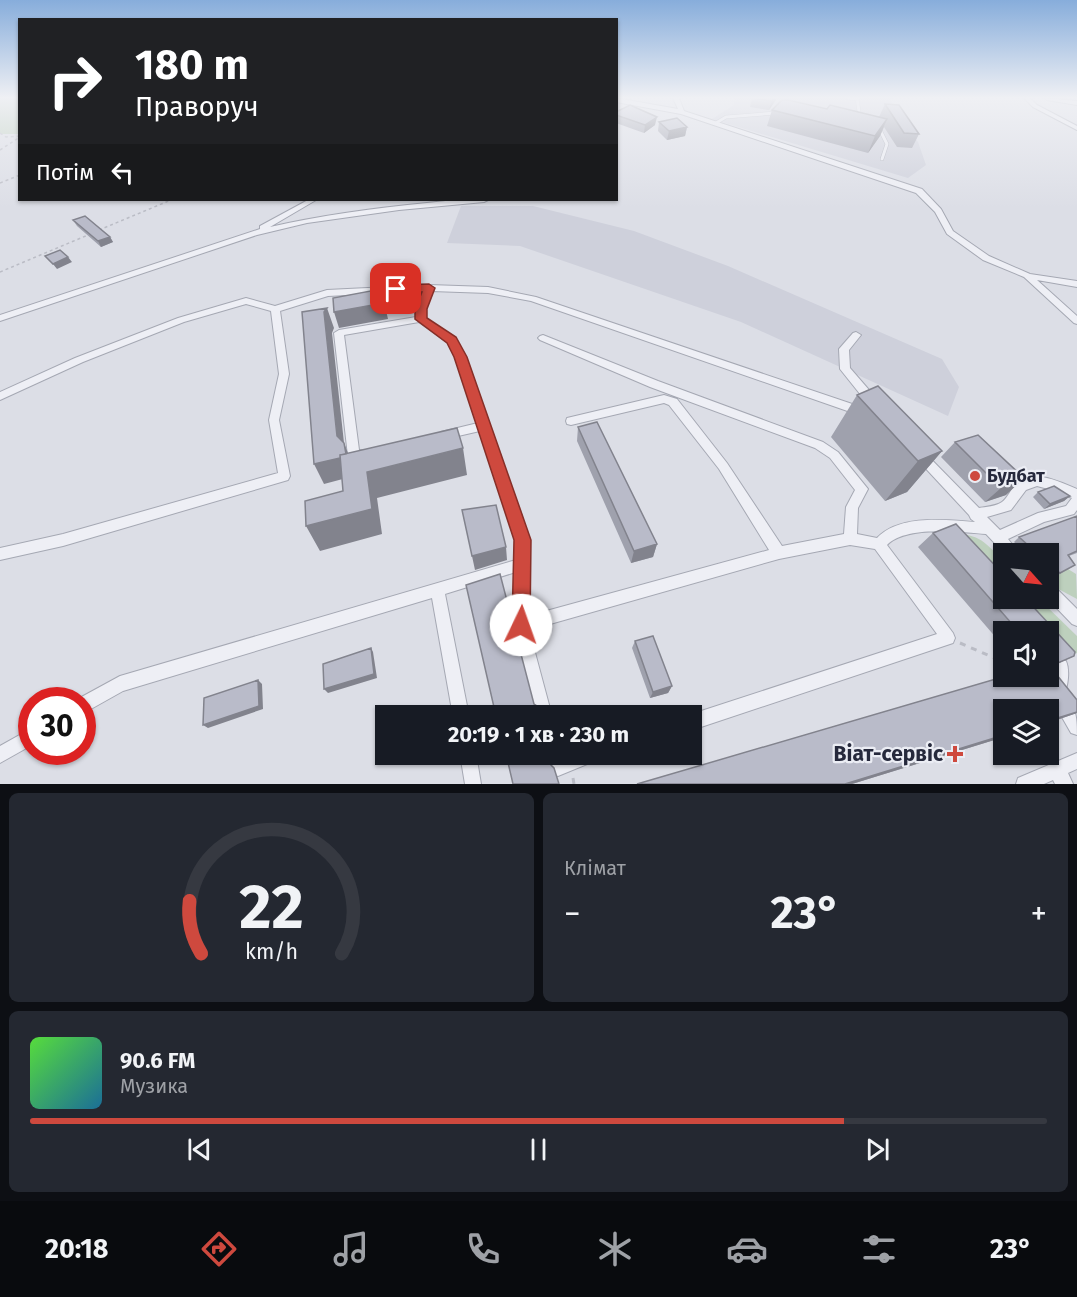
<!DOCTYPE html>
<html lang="uk">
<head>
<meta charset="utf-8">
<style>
  body { margin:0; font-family:"Fira Sans",sans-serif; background:#242831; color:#f1f3f6; height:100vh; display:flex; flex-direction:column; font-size:22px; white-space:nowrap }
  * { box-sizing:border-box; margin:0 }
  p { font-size:20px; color:#9ea1a6 }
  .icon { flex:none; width:33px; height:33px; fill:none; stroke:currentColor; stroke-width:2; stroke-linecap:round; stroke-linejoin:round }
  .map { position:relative; height:784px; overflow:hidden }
  .details { display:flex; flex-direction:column; gap:9px; padding:9px; background:#0d0f14; flex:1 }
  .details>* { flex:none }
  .banner { position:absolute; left:18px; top:18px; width:600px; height:183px; border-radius:0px; box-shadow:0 2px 4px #0004; background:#202124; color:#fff; overflow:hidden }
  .needle { width:39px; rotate:117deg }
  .buttons { position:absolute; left:993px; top:543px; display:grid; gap:12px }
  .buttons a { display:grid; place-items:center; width:66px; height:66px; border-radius:0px; background:#171b24; box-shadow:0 2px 4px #0004; font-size:30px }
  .speed { position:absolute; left:18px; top:687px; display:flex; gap:12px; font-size:30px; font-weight:700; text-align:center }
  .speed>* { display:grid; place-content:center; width:78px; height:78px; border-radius:50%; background:#171b24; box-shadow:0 2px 4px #0004; line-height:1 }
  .speed .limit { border:9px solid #d22; background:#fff; color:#111 }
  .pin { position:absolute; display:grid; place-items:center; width:51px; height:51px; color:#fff; margin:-26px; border-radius:12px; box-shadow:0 3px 9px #0006 }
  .me { position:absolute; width:66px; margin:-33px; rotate:3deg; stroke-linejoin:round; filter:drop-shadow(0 0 4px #0008) }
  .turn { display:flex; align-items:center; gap:21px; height:126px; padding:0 18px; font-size:27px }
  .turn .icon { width:78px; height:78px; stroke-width:2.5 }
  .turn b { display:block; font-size:42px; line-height:51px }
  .then { display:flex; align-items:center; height:57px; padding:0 18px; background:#0003; gap:12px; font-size:22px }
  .big { font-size:45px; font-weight:700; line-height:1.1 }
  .details .card { flex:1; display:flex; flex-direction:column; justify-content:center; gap:9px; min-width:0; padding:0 21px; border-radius:9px; background:#242831 }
  .details .dial { align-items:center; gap:0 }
  .dial svg { height:156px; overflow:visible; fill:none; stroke:#363941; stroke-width:7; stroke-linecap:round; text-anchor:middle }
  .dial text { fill:#f1f3f6; stroke:none }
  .song { display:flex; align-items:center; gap:18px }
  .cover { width:72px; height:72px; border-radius:9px; background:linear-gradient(135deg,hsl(110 70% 55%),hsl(200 70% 35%)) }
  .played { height:6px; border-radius:3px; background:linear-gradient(90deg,#ce493e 80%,#363941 80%) }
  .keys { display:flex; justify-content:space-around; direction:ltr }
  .heat { display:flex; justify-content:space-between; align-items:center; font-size:33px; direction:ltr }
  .details .tiles { flex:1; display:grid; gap:9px; grid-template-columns:1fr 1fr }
  .card:last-child { grid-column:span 2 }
  .trip { position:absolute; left:375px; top:705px; width:327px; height:60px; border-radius:0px; background:#171b24; box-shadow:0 2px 4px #0004; font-weight:700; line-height:60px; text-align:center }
  .tab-bar { display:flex; height:96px; justify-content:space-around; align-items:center; background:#090b0e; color:#9ea1a6 }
  .tab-bar .icon { width:42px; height:42px }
  .tab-bar .current { color:#ce493e }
  .tab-bar b { font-size:27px; color:#f1f3f6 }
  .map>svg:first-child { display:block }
  .built { fill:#ced0db }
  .green { fill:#bdd0bd }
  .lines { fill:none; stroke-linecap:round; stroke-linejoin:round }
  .lane-casing { stroke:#a5a8b3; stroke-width:4 }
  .street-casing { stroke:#a5a8b3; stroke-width:2 }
  .path-far1 { stroke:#babcc5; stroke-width:1.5; stroke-dasharray:3 3; stroke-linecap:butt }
  .path { stroke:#babcc5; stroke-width:3; stroke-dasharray:6 6; stroke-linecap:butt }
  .lane { stroke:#eeeff5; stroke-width:3 }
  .street { fill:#eeeff5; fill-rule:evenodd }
  .wall { fill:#9fa1ad }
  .shaded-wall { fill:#82838d }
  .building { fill:#b9bbc9; stroke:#82838d; stroke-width:1.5 }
  .route { fill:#ce493e; stroke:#862f28; stroke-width:1.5 }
  .poi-dot { fill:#ce493e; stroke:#ebedf4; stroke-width:2 }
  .labels { text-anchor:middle; stroke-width:4.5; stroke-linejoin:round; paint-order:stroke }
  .poi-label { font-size:18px; font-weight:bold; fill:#26293c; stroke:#ebedf4; text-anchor:start }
  .near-poi-label { font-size:21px; font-weight:bold; fill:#26293c; stroke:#ebedf4; text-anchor:end }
</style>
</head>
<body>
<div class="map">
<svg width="1077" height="784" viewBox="0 0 1077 784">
  <rect width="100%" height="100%" fill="#dcdee6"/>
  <path class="built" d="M734,98H890L895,112L918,142L926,165L908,178L712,119L734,105Z
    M461,206H533L634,231L728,266L942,359L959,387L948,416L741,322L520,246L447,243Z"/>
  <path class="green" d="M0,98H19V134H0Z
    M947,532C978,535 982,538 1003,561V597Z
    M1068,569L1076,574L1077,599L1049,584L1048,573L1053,577Z
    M1005,599H1039L1077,636V653L1059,661L1048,632Z"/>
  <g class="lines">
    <defs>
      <path id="lane" d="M848,98L858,99
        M857,98L860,118
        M716,123L726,117L776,113
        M879,128L887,144L882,159"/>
      <path id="street" d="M616,98L678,109L673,98H679L684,111L922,189L941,209L953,231L989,256L1030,274L1077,281V287L1037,280L1077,316V324L1074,323L1024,277L983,260L947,234L935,212L916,193L681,114L616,102Z
        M1024,98H1030L1037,105L1077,126V130L1033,107Z
        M1044,98L1077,101V105L1047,100Z
        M308,200H316L270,227C322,215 375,208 427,203C447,201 468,198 488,200L484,202L399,210L307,223L257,235L0,321V315L260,229V226Z
        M429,285L488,287L536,297L867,409L868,412L867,415H859L531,301L488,293L432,291L426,309V318L455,339L466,357L529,540L528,616L769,550L719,469L669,405L664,403L571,425L567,424L566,421L567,418L664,395L677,399L727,463L782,546L844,534L846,507L855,490L830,458L815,448L650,387L540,340L538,338L540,336L543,335L658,381L823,442L838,452L868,489L858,508L857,534L877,538C900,514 945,520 975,522L971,519L969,515L916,458L914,455L916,452L920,450L924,452L979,508C985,507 997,506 1002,502C1008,498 1011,488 1017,483C1036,469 1059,482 1077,489V510L1074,514L1044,522L1008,539L1020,554H1005L986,534C961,532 906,525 887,545L953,633L955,638L953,643L692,730V716H689L692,714L937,634L875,549L850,545L779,559L529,630L552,716H536L514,625L516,572L445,594L469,716H453L432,598L123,691L82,714V700H76L120,676L516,560L517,540L480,431L445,439L441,438L439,435L441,432L445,431L478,423L456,357L448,343L419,322L344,335L359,450L367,451L369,454L367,457L354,461L350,459L348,456L334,333L339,330L416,317V309L423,291L328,296L280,311L289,374L279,420L290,476L288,480L63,546L0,560V548L63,534L278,473L269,420L279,374L271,311L246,304L184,322L83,362L0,400V392L75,358L178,318L246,298L275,306L327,290ZM1037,486L1052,490L1072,498L1066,506L1038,513L1000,530L987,517L1011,510L1026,490Z
        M856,332L861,335L849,350L850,368L876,398L877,401L876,404H868L840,369L839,349L853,333Z
        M1048,584L1053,585L1077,609V626L1072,624L1047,598H1048Z
        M1061,659L1066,661C1070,670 1068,686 1064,695L1059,698L1054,695C1050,686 1052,670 1056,661Z
        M1063,697C1077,704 1077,721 1077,735L1071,733L1055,705L1057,699Z
        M32,728V745L0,763V746Z
        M1077,753V769L1068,773L1073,784H1055L1053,780L1044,784H1016L1018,778Z
        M460,754H476L481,784H465Z
        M547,754H563L564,757L570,754H599L597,760L558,776L552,774Z"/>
    </defs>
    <use href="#lane" class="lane-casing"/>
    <use href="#street" class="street-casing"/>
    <path class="path-far1" d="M0,133L6,137L20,136
      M0,150L20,137
      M0,183L20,175
      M99,230L171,200
      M0,272L88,235"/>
    <path class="path" d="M960,643L1004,662
      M573,778L574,784"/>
    <use href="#lane" class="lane"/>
    <use href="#street" class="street"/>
  </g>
  <path class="wall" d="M752,98L776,100L769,110L750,107Z
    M885,104L919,134L912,148L897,147L884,127L880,136L868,153L767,126L772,110L827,109L879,117Z
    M616,112L655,125L644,133L616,123Z
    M659,122L687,127L685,136L667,140L658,131Z
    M73,220L110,237L113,242L101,247L77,226Z
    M857,395L942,451L907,492L885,501L831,437Z
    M578,427L657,544L653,557L631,563L577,441Z
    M978,435L1006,495L985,502L941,457L955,442Z
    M1038,492L1070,496L1064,501L1044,509L1033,497Z
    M1077,516V553L1069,556L1075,565L1053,578L1048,573V554H1027L1014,542L1019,537Z
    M956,524L1004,575V598H1025L1075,652L1074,656L1051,667L1077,700V713L1048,723V710H1004V737L852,784H637L1006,676H1048V632H1004V647L918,547L933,533Z
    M635,641L672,686L668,693L650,698L632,648Z"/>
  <path class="shaded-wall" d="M774,98H777L769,110L772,101Z
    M657,117L655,125L644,133L645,125Z
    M887,119L880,136L868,153L875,136Z
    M687,127L685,136L667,140L669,131Z
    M110,237L113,242L101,247L98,241Z
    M68,257L72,262L57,269L53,264Z
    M381,289L388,319L339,328L334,312Z
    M327,308L334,328L332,333L344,443L352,463L354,476L324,484L314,464L337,436L324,312Z
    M463,448L467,475L377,498L382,534L320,551L306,526L367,472Z
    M942,451L907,492L885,501L918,461Z
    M1022,480L1006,495L985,502L1001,488Z
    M1070,496L1064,501L1044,509L1050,504Z
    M657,544L653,557L631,563L634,551Z
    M506,547L507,560L475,570L472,556Z
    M371,648L373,652L377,678L328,693L324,689Z
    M258,680L262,684L263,709L208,728L203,725Z
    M672,686L668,693L650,698L653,692Z
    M1077,712V713L1048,723V721Z
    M1004,735V737L852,784H845Z"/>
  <path class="building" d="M752,98H774L772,101Z
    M782,100H788L827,109L830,105L887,119L875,136L772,110Z
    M885,104L899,105L919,134L904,133Z
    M630,105L657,117L645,125L616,115V112Z
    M677,118L687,127L669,131L659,122Z
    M85,216L110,237L98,241L73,220Z
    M60,250L68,257L53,264L45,256Z
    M381,289L384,303L334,312L333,298Z
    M327,308L324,312L337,436L344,443L346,454L340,455V458L314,464L302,312Z
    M878,386L942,451L918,461L857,395Z
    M597,422L657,544L634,551L578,427Z
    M457,428L463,448L367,472L372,509L306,526L305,501L343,491L340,455Z
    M978,435L1024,478L1022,480L1001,488L955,442Z
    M1054,486L1070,496L1050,504L1038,492Z
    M496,505L506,547L472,556L462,510Z
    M1077,516V551L1068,555L1075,565L1060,573L1048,563V554H1038L1019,537Z
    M956,524L1004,575V598H1025L1075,652L1074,656L1051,666L1048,664V632H1019L933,533Z
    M500,574L534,704L537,706L539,716H496L466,585Z
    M653,636L672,686L653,692L635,641Z
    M371,648L374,674L324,689L323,664Z
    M1048,664L1077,700V712L1048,721V710H1004V735L845,784H637L1006,676H1048Z
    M258,680L259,706L203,725L204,698Z
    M506,754H548L551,765L554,768L559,784H513Z"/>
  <linearGradient id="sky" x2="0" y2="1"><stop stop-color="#87addb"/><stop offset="0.47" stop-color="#eff0f4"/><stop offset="1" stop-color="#eff0f4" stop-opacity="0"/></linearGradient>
  <rect width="1077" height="208" fill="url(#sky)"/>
  <path class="route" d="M429,284L435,288L427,309V318L456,337L467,357L531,540L530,625L527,632L521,634L514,632L512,625L514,540L454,357L447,343L415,319V309L422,292H396L391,289L396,285Z"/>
  <g class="poi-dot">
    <circle cx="975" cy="476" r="6"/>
    <path d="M952 745h6v6h6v6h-6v6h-6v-6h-6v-6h6z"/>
  </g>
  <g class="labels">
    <g class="poi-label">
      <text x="987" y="482">Будбат</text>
    </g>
    <g class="near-poi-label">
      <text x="943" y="761">Віат-сервіс</text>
    </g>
  </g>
</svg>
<div class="buttons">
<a><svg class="needle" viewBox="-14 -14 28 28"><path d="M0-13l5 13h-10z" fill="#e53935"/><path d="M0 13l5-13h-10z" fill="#9ea1a6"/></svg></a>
<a><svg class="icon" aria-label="sound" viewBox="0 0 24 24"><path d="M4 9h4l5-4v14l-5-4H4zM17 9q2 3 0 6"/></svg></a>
<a><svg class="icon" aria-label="layers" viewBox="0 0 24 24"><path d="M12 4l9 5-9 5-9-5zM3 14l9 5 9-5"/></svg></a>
</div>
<div class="speed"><div class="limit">30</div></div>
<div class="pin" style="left:396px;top:289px;background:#d93025"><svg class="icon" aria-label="arrive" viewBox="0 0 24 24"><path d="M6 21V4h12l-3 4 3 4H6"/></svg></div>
<svg class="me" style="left:521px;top:625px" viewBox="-20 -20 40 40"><circle r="19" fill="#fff"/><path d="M0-13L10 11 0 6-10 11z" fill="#ce493e"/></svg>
<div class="trip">20:19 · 1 хв · 230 m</div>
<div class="banner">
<div class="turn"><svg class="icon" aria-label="right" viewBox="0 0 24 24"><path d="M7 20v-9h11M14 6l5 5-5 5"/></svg><div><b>180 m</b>Праворуч</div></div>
<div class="then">Потім<svg class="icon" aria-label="left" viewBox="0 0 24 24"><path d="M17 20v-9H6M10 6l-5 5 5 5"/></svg></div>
</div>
</div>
<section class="details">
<div class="tiles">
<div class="card dial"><svg viewBox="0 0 100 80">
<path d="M14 69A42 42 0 1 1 86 69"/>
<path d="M14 69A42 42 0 0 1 8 42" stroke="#ce493e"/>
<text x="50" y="56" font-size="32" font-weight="700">22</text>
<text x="50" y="72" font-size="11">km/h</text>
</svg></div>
<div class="card"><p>Клімат</p>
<div class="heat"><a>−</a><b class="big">23°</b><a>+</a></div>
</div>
<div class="card">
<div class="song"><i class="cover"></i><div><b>90.6 FM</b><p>Музика</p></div></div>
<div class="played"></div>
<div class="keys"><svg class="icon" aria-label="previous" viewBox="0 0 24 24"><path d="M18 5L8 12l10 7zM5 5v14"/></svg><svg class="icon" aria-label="pause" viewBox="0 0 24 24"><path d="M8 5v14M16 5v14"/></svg><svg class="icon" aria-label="next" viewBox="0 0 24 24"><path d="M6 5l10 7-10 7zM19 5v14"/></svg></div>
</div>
</div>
</section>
<nav class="tab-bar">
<b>20:18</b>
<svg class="icon current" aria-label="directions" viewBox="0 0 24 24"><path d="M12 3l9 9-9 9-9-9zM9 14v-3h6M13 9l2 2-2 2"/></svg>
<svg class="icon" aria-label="music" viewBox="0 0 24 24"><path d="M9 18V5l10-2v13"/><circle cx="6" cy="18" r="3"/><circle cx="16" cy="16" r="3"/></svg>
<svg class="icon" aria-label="phone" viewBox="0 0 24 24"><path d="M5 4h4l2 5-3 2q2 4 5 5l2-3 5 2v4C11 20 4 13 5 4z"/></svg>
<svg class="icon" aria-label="climate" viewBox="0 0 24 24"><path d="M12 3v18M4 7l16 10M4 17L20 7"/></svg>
<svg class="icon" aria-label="car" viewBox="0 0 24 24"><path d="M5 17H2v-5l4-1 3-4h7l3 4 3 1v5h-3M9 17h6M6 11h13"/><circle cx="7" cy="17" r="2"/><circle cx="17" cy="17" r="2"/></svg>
<svg class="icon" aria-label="filters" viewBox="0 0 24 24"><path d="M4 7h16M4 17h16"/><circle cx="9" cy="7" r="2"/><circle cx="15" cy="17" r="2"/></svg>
<b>23°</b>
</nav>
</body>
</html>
